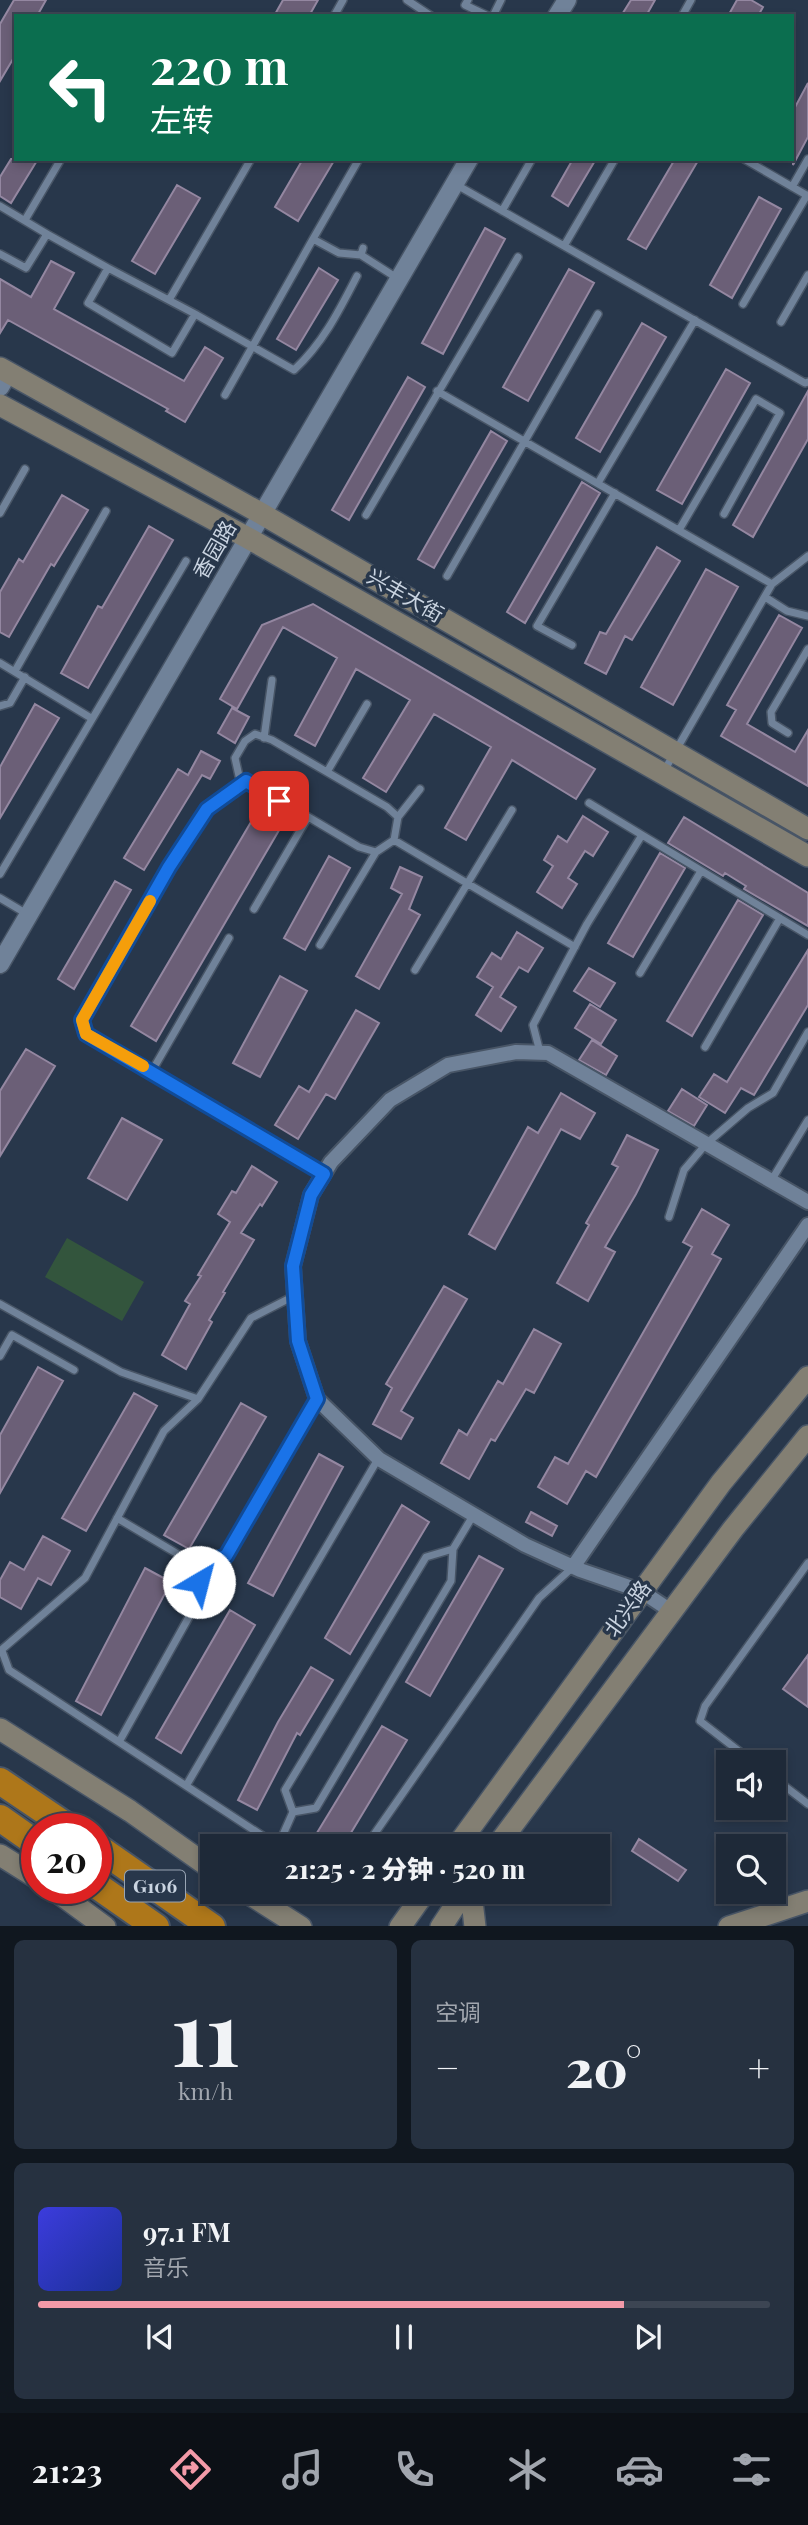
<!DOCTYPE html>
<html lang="zh">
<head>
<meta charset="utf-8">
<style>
  body { margin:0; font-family:"Playfair Display","Noto Sans SC",serif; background:#263140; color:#f1f3f6; height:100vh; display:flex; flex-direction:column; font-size:26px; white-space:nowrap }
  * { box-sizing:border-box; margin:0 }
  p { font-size:23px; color:#a1a6ae }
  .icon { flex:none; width:38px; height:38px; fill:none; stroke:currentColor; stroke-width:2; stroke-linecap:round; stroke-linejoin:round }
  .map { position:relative; height:1926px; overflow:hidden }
  .drawer { display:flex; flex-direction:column; gap:14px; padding:14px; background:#10171f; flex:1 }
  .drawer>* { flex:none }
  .guide { position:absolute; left:14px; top:14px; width:780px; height:147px; border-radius:0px; box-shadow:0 4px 10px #0003,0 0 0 2px #3c4553; background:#0b6e4f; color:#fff; overflow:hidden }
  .buttons { position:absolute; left:716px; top:1750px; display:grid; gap:14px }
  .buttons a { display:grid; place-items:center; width:70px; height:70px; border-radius:0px; background:#1e2938; box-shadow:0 4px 10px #0003,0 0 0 2px #3c4553; font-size:35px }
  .speed { position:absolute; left:21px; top:1813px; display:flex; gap:14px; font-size:35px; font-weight:700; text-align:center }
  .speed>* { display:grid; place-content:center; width:91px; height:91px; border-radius:50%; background:#1e2938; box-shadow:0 4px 10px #0003,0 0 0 2px #3c4553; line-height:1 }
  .speed .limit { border:10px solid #d22; background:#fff; color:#111 }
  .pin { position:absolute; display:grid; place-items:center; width:60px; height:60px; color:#fff; margin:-30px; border-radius:14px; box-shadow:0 4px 10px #0006 }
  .me { position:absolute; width:77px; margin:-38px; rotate:37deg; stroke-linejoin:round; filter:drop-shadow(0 0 5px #0008) }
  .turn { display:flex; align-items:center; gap:24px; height:147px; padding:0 21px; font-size:32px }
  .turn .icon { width:91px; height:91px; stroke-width:2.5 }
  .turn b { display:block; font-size:49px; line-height:60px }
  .big { font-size:52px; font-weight:800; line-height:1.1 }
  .drawer .tile { flex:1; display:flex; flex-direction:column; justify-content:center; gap:10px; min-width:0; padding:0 24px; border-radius:10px; background:#263140 }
  .drawer .dial { align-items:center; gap:0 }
  .dial b { font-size:91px; line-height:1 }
  .song { display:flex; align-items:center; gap:21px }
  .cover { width:84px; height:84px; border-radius:10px; background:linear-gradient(135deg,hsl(240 70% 55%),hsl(230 70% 35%)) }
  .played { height:7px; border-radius:4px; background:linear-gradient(90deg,#f39aa8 80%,#3c4553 80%) }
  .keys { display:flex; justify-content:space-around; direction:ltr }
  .heat { display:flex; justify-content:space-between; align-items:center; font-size:38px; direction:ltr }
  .drawer .tiles { flex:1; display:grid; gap:14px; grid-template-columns:1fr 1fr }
  .tile:last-child { grid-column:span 2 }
  .trip { position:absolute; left:200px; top:1834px; width:410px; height:70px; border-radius:0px; background:#1e2938; box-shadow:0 4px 10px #0003,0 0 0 2px #3c4553; font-weight:800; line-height:70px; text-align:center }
  .tabs { display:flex; height:112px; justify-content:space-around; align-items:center; background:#0c1016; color:#a1a6ae }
  .tabs .icon { width:49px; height:49px }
  .tabs .active { color:#f39aa8 }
  .tabs b { font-size:32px; color:#f1f3f6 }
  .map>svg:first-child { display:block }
  .green { fill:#33553d }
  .building { fill:#6b5f77; stroke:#9487a1; stroke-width:2 }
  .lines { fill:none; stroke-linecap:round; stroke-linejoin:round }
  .service-casing { stroke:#485566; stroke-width:10 }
  .minor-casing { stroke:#485566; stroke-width:18 }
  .tertiary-casing { stroke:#485566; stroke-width:21 }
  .secondary-casing { stroke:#485566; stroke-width:24 }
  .motorway-casing { stroke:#485566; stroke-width:30 }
  .service { stroke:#708299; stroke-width:7 }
  .minor { stroke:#708299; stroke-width:14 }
  .tertiary { stroke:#708299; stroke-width:18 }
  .secondary { stroke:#837f73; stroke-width:21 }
  .motorway { stroke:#ae771a; stroke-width:26 }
  .route-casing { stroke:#114b97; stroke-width:18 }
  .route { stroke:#1a73e8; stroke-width:12 }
  .slow { stroke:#f59e0b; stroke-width:12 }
  .labels { text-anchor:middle; stroke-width:7; stroke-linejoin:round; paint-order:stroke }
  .shield { fill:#28374b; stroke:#99a5b4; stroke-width:2 }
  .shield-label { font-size:19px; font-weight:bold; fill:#cad4e1 }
  .street-label { font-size:21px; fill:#cad4e1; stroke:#28374b }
</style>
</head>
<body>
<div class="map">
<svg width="808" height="1927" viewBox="0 0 808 1927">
  <rect width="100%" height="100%" fill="#28374b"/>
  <path class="green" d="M67,1238L144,1282L122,1321L45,1277Z"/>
  <path class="building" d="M14,0H46L37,16H16V54L0,81V24Z
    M283,0H318L309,16H274Z
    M631,0H655L646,16H621Z
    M737,0H751L763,7L758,16H728Z
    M808,83V137L793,165V111Z
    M11,159H38L11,203L0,196V177Z
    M303,159H335L298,221L275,207Z
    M573,159H596L568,206L552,196Z
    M675,159H699L646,249L628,239Z
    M177,185L200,198L155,274L132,261Z
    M759,197L781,209L732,298L710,285Z
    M485,228L505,239L443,354L422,343Z
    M51,261L74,273L54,309L184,381L205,347L223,358L185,422L166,411L168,409L8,320L0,333V279L31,297Z
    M319,268L338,280L296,350L277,339Z
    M569,269L594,283L528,401L503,387Z
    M642,323L666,337L600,452L576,438Z
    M726,369L750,383L682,504L657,490Z
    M408,377L425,387L349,520L332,510Z
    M808,391V439L753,537L733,525Z
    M491,431L507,441L434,568L418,559Z
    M582,482L600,493L525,623L507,612Z
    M62,495L88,510L54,566L51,564L9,637L0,632V592L19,559L23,562Z
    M149,526L173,540L88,688L61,673L98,606L102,608Z
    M657,547L680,561L632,640L625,636L606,674L585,663L600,632L606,634Z
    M706,569L738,587L673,705L641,687Z
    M313,604L595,769L576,799L512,760L466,840L445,828L491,747L434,714L386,792L363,778L410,700L356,669L315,746L295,735L337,658L283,627L237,709L220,699L262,625Z
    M779,615L802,628L747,724L795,752L808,730V786L721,736L736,710L727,705Z
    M35,704L59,718L0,818V767Z
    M232,708L249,717L235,743L218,733Z
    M201,751L220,761L210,779L202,775L144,870L124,858L178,769L188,775Z
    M261,805L285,820L156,1041L131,1026Z
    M583,816L608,832L593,856L585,851L568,878L577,884L562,908L537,892L553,866L544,860L558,836L567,842Z
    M684,817L808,893V926L744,889L746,886L725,873L723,876L668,843Z
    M660,853L685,868L633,957L608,943Z
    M329,856L350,868L305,950L284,938Z
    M400,867L422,877L409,909L420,915L379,989L356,976L402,894L391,888Z
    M115,881L131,890L74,989L58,979Z
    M738,900L763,915L692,1036L667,1021Z
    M517,932L543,948L528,972L519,967L500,997L516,1007L501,1031L476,1015L493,987L477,977L492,953L501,959Z
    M808,950V1005L754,1095L741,1088L725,1113L699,1097L714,1074L727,1082Z
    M589,968L615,983L600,1007L574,991Z
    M280,976L307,991L260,1077L233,1063Z
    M590,1004L616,1020L601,1044L575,1028Z
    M356,1010L379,1023L335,1099L326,1094L298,1139L275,1125L299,1086L309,1092Z
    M592,1040L617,1056L606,1075L579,1060Z
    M26,1049L55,1066L0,1156V1091Z
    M682,1089L707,1105L694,1126L668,1111Z
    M561,1093L595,1113L580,1139L561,1129L495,1249L469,1234L528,1127L538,1133Z
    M122,1118L162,1140L127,1200L88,1178Z
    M627,1135L658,1150L636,1194L605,1247L615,1252L588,1301L557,1283L589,1225L586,1223L618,1167L612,1164Z
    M252,1166L277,1182L262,1206L260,1204L241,1233L254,1240L223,1292L225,1293L209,1320L212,1322L186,1369L162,1355L190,1304L185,1301L201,1276L198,1275L230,1222L218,1214L232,1191L236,1193Z
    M702,1209L729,1225L712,1254L721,1259L596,1477L586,1471L567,1504L538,1487L555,1457L568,1464L692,1247L683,1242Z
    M444,1286L467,1299L401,1411L413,1418L401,1439L373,1424L392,1388L386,1384Z
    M534,1329L561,1344L534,1393L526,1389L495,1441L491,1439L469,1479L441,1463L459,1430L467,1435L498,1381L503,1384Z
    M38,1367L63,1381L0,1493V1435Z
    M134,1393L157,1406L86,1531L62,1518Z
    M241,1403L266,1417L189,1549L164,1535Z
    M319,1454L343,1467L273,1596L248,1583Z
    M402,1505L429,1522L350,1654L325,1638Z
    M531,1512L557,1526L552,1536L526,1522Z
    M43,1536L70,1551L51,1585L38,1578L21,1609L0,1597V1580L10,1562L24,1570Z
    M479,1556L503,1569L430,1696L406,1682Z
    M145,1568L171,1582L101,1715L76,1701Z
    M230,1610L255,1625L181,1753L156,1738Z
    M808,1655V1707L783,1689Z
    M311,1667L333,1680L300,1735L297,1733L257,1810L238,1800L278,1722Z
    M382,1726L407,1740L343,1846H309Z
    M639,1839L686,1870L678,1881L632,1851Z"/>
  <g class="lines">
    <defs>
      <path id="service" d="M407,0L431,16
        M468,0L465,5L488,16
        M334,16L343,0
        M493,16L501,0
        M682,16L691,0
        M744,159L808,196
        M455,184L805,383L808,382
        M792,187L808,159
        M0,206L47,234
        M502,211L532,159
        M25,220L61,159
        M313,239L359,159
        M564,246L615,159
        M363,248L361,255L397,278
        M0,254L26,268L47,234L108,268L88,303L172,353L195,314L294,370C323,343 339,311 357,276
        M108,268L197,315
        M169,300L251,159
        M743,304L807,195
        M781,322L808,275
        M437,391L772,584
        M225,395L313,239L339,253L361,255
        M598,483L695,320
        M0,513L25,469
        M366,515L518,257
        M679,530L756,399L780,413L724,514
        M447,576L598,314
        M765,597L787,611L808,616
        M572,645L537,626L615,493
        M0,663L91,718
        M15,671L106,511
        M0,706L10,703L25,677
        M788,733L772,723L771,712L808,649
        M264,738L272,680
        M664,771L772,584L808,556
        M327,772L367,704
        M246,781L207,809L169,867L82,1020L86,1034L324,1174
        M589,803L642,835
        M398,817L420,789
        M394,840L398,817L387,807L272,740L255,734L245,741L235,758L239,776L359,847L376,852L394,840L575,947
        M0,874L186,561
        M0,898L27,914
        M254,909L308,817
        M320,945L376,852
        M415,970L512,810
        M640,973L701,871
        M705,1047L780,918
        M540,1052L533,1025L587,924L642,835L808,935
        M152,1071L229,938
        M771,1181L808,1120
        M669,1217L684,1170L706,1144L748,1108L773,1093L808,1032
        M0,1304L121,1372L198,1399
        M0,1356L12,1335L74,1370
        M117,1518L198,1566L226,1556L317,1400
        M0,1651L85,1578L164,1431L198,1399L251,1318L294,1296
        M2,1651L9,1670L278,1846L293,1812L285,1790L426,1557L453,1549L474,1514
        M119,1742L199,1599L198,1566
        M753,1762L700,1721L705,1706L808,1563
        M774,1778L808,1804
        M186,1786L378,1459
        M293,1812L316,1808L451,1581L453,1549
        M366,1846L539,1598L573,1567"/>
      <path id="minor" d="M573,1567L808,1225
        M671,1611L641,1591L580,1570L525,1545L379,1459L317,1399L298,1341L293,1266L311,1195L331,1162L390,1100L448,1065L516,1052L548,1053L808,1202"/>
      <path id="tertiary" d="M557,16L567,0
        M0,387L8,373
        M0,964L469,159"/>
      <path id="secondary" d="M0,368L262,514L808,829
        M0,405L248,538L808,856
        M0,1729L130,1811L212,1869
        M457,1846L721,1483L808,1377
        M497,1846L733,1529L808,1436
        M0,1855L37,1878
        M52,1888L105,1927
        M246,1892L301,1927
        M471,1892L475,1927
        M400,1927L425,1892
        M441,1927L464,1892
        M729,1927L808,1901"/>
      <path id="motorway" d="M0,1781L71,1829
        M0,1818L37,1844
        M96,1846L212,1927
        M96,1885L156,1927"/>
    </defs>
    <use href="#service" class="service-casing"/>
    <use href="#minor" class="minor-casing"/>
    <use href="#tertiary" class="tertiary-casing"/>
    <use href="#secondary" class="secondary-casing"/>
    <use href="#motorway" class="motorway-casing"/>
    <use href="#service" class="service"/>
    <use href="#minor" class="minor"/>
    <use href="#tertiary" class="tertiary"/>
    <use href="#secondary" class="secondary"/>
    <use href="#motorway" class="motorway"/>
  </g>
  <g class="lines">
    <defs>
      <path id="route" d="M199,1582L198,1566L226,1556L317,1399L298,1341L293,1266L311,1195L324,1174L86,1034L82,1020L169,867L207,809L246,781L279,801"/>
    </defs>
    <use href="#route" class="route-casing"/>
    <use href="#route" class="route"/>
    <path class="slow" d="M143,1066L86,1034L82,1020L150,901"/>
  </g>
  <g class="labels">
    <rect class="shield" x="125" y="1870.5" width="60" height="31" rx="5"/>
    <g class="shield-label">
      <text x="155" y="1893">G106</text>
    </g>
    <g class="street-label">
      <text transform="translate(215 550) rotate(-60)" y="7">香园路</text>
      <text transform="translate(405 596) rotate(30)" y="7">兴丰大街</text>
      <text transform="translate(628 1609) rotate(-54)" y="7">北兴路</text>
    </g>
  </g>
</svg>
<div class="buttons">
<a><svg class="icon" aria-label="sound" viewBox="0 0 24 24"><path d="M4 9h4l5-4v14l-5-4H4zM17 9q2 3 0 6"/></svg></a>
<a><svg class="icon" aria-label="search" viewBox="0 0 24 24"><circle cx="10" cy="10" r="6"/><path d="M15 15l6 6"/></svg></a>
</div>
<div class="speed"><div class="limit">20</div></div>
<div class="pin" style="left:279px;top:801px;background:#d93025"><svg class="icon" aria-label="arrive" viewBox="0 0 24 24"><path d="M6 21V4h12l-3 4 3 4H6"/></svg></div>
<svg class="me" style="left:199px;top:1582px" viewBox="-20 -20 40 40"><circle r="19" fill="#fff"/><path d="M0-13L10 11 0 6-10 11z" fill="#1a73e8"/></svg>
<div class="trip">21:25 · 2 分钟 · 520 m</div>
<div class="guide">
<div class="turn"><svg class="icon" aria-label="left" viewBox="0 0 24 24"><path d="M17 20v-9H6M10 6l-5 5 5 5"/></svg><div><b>220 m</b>左转</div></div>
</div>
</div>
<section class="drawer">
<div class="tiles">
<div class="tile dial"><b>11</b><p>km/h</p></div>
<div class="tile"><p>空调</p>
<div class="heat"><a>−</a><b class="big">20°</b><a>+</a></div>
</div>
<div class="tile">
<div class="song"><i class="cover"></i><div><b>97.1 FM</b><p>音乐</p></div></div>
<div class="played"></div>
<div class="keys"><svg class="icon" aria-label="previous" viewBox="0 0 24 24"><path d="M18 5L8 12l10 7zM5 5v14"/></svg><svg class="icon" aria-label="pause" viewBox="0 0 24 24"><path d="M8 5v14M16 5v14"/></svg><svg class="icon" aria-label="next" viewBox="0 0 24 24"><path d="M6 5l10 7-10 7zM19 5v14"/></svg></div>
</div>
</div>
</section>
<nav class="tabs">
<b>21:23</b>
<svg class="icon active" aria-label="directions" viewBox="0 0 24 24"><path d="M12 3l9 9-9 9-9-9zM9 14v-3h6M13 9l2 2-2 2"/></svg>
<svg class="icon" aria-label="music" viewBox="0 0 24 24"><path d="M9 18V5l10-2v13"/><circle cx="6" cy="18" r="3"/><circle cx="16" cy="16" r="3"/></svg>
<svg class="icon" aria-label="phone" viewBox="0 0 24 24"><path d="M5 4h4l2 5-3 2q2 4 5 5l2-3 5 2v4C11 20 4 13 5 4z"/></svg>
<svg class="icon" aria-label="climate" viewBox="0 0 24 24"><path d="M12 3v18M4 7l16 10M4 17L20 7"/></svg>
<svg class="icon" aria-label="car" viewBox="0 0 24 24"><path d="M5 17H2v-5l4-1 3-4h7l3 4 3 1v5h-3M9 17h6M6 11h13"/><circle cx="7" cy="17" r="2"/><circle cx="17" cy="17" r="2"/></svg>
<svg class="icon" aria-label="filters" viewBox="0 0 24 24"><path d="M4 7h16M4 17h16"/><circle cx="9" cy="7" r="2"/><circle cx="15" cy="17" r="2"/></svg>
</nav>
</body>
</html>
